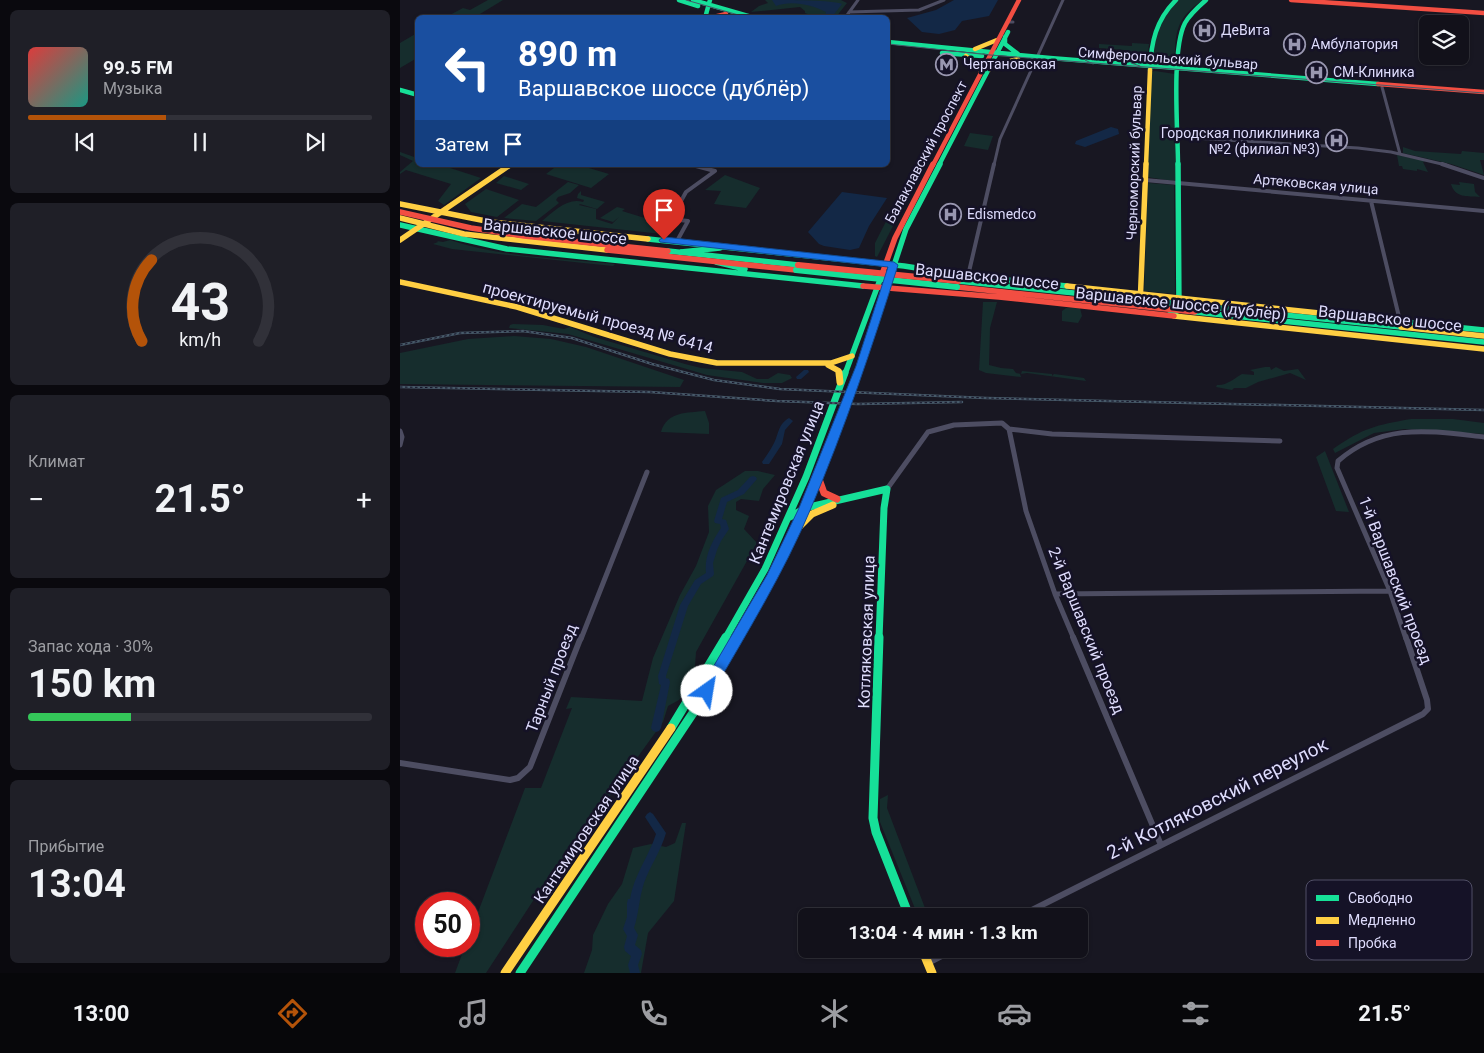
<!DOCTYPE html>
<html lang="ru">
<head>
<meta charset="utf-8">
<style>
  body { margin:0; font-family:Roboto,sans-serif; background:#1f1f27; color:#f1f3f6; height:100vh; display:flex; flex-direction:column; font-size:19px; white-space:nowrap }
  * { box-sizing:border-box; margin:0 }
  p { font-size:16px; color:#9c9da2 }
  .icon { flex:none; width:28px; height:28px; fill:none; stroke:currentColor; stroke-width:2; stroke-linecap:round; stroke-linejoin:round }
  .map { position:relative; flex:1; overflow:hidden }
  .drawer { display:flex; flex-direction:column; gap:10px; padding:10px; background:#0a090e; width:400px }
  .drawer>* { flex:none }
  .hud { position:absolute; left:15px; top:15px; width:475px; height:152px; border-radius:8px; box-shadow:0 1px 4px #0004,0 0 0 1px #313139; background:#1a4fa0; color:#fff; overflow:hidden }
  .controls { position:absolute; left:1019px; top:15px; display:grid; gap:10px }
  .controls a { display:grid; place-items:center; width:50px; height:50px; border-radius:8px; background:#12111a; box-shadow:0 1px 4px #0004,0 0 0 1px #313139; font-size:25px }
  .speed { position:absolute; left:15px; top:892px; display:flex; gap:10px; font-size:25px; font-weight:700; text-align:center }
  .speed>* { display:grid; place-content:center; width:65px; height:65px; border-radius:50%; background:#12111a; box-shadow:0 1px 4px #0004,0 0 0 1px #313139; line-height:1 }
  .speed .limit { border:8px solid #d22; background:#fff; color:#111 }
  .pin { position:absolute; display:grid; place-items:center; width:42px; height:42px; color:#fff; margin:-51px -21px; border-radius:50% 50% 50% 0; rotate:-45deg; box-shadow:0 0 5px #0007 }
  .pin .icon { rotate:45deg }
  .me { position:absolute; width:55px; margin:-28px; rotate:32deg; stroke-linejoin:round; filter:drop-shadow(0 0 4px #0008) }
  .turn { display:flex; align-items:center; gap:18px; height:105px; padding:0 20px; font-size:22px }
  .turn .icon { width:65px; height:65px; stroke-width:2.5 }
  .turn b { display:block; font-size:35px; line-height:42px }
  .then { display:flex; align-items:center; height:48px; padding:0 20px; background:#0003; gap:10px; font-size:19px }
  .big { font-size:38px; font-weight:700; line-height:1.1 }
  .drawer .card { flex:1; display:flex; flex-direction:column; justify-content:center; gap:8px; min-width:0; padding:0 18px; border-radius:8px; background:#1f1f27 }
  .drawer .dial { align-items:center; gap:0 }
  .dial svg { height:130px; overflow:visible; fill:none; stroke:#313139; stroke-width:7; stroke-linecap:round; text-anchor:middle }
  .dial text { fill:#f1f3f6; stroke:none }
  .song { display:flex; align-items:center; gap:15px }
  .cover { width:60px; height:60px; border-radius:8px; background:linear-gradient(135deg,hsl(0 70% 55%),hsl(170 70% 35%)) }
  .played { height:5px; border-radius:2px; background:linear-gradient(90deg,#b45309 40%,#313139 40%) }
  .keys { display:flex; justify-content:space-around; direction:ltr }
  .heat { display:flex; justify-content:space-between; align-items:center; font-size:28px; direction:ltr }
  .charge { height:8px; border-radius:4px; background:linear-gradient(90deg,#34c759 30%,#313139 0) }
  .trip { position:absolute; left:398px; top:908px; width:290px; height:50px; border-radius:8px; background:#12111a; box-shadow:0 1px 4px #0004,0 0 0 1px #313139; font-weight:700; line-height:50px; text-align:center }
  .tabs { display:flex; height:80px; justify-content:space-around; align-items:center; background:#07070a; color:#9c9da2 }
  .tabs .icon { width:35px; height:35px }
  .tabs .selected { color:#b45309 }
  .tabs b { font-size:22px; color:#f1f3f6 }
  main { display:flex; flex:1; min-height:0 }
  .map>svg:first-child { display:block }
  .green { fill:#162d2d }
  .water { fill:#132846 }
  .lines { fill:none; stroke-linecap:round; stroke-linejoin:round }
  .river { fill:#132846; fill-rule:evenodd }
  .street-far3 { stroke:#4d4d62; stroke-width:3 }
  .street-far2 { stroke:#4d4d62; stroke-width:4 }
  .street-far1 { stroke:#4d4d62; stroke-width:5 }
  .street { stroke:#4d4d62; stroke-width:6 }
  .fast-far3 { stroke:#16e098; stroke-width:4.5 }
  .fast-far2 { stroke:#16e098; stroke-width:5.5 }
  .fast-far1 { stroke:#16e098; stroke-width:7 }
  .fast { stroke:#16e098; stroke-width:9 }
  .slow-far3 { stroke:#ffcf43; stroke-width:4.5 }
  .slow-far2 { stroke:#ffcf43; stroke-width:5.5 }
  .slow-far1 { stroke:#ffcf43; stroke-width:7 }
  .slow { stroke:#ffcf43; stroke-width:9 }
  .jam-far2 { stroke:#f24e42; stroke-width:4.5 }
  .jam-far1 { stroke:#f24e42; stroke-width:5.5 }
  .jam { stroke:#f24e42; stroke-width:7 }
  .tram { stroke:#475a69; stroke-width:1 }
  .rail-casing { stroke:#475a69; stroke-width:2.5 }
  .rail { stroke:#151227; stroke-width:1; stroke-dasharray:2.5; stroke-linecap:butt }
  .fast-bridge { stroke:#16e098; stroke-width:6 }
  .jam-bridge { stroke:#f24e42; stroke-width:6 }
  .route { fill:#1a73e8; stroke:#114b97 }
  .labels { text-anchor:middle; stroke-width:5; stroke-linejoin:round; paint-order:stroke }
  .far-poi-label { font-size:14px; fill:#dedcfc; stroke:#151227; text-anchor:start }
  .far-street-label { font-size:14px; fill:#dedcfc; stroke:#151227 }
  .street-label { font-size:16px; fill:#dedcfc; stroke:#151227 }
  .near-street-label { font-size:19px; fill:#dedcfc; stroke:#151227 }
  .key { fill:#151227; stroke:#514f67; stroke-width:1 }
  .key-label { font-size:14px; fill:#dedcfc }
</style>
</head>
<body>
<main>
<section class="drawer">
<div class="card">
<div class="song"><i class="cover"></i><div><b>99.5 FM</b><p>Музыка</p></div></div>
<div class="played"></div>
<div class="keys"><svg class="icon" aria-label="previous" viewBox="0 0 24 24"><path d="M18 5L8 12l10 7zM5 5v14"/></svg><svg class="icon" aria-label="pause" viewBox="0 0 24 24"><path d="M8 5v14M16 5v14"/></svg><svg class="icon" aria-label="next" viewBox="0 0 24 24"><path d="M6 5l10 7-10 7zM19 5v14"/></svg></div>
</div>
<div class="card dial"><svg viewBox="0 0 100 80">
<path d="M14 69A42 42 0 1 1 86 69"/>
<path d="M14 69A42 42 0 0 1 20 19" stroke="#b45309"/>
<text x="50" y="56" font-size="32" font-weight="700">43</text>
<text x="50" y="72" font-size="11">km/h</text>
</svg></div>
<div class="card"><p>Климат</p>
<div class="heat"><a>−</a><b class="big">21.5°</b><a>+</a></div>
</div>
<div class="card"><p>Запас хода · 30%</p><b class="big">150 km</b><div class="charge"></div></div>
<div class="card"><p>Прибытие</p><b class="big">13:04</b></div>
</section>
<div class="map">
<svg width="1084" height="973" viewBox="0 0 1084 973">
  <rect width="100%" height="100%" fill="#181722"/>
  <path class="green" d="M88,0H103L75,17H46L63,8L70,10Z
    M365,0H441L447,3L436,17H415L405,13V11L400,7L351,12L359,6L368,3Z
    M778,0H803C774,19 775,35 775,67L752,64C753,34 757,21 778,0Z
    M17,33V58L0,68V43Z
    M732,43L749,44L747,62L732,60L733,54L724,50L699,48V44L732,46Z
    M698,51L726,54L730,60L685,57L688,53Z
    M755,71L775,74V180L773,181L747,177L751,72Z
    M570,133L593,136L588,150L564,146Z
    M1003,147L1015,151L1061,154L1062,151L1084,153V160H1080L1084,175L1051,164L1003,153Z
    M0,152L17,158L18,165H41L81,178L44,205L38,201L51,184L6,170L0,174V172L13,161L0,155Z
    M997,155L1025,161L1023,162L1028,172L1017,169V171L1003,169L1002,166H999Z
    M158,165H179L209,174L191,188L146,174Z
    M325,175L360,188L346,208L314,204L321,191L305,190Z
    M104,176L129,184L121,190L96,183Z
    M168,182L179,185L170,193L158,197L156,200L159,203L136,221L104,218L122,204L136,207Z
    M1059,182L1074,184L1075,192L1080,197C1067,196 1055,198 1051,184L1060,185Z
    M748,183L774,185L775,294L744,291Z
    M86,189L119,200L97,217L71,212L65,204Z
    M181,191V195L205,202L197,209L180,204L182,202L179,205L196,209V219L212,224L219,217L213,222L200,218L217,207L225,209L222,211L248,219L271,213L262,234L142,221C154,211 168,197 183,202L184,200L177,198L178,194Z
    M501,192L510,193L477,257L475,256V243Z
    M50,240C102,258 160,258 215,264L213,266L193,264L52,249L33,244L38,242L37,241L43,242Z
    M583,302H597L590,328L589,365L601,368L613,369L616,373L621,374L622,371L652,374V376L654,374L684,378L686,381L627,373L620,374L621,377L586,373L579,370Z
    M676,307L680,308L682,316L678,323L662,321V311L666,308Z
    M113,324L143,325L164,329L170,327L194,337L285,364L301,368L342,372L357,379H368L378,373L390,375L392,378L382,383H363L307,375L168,334L109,328L110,325Z
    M114,336L151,339L186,347L284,380L280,387L0,384V353L68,339Z
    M865,367H870L871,370L876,367L884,371L898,369L906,380L890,373L858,382L846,388H834L832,390L816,387L817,385C826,386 835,378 842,374L854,375V372L850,370Z
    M305,411L309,423V434L261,432C267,411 287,413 305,411Z
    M1011,419H1053L1084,423V434L1004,429L974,433L935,453L933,449C963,428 976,425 1011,419Z
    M925,451L949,512L936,511L916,457Z
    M345,471H358L375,475L363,489L359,501L341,499L336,502V510L349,516L344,529L357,543L296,652L294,681L279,700L268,706L263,722L216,787L161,869L157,864L86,973H55L65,946H69V936L125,788H141L172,708L166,709L171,697L242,701L253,658L280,595L296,566L309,532L308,506L316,490Z
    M488,795L487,808L528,916H518L480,822V799Z
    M282,823H286L274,901L248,933L241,973H184L192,950L193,935L208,904L222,884L233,848L251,844L266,847L275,843Z"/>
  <path class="water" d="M372,0C386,0 434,0 442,4L432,17H425L426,12C412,5 392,0 376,6Z
    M554,0H598L589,16L562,21L555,30L539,34L522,32L507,18L536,10Z
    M711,127L718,129L719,134L685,147L675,144L676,141Z
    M442,192L487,198L469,226L459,248L450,250L424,246L419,244L408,232Z"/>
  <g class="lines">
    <path class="river" d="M404,370H408L409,372L401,379H397L396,377Z
      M389,418L393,421L385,430L382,444L369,464H363L362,462C366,456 370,451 373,445C379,435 377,425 389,418Z
      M353,476L356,477L357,479L344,494L327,502L322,519L326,520L329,529L321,541L317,550L313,563L314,574L313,576L301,584L288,606L266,676V678L269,679L270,682L261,728L259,731L256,732L253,731L251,728L261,685L259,684L258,676L280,605L295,580L306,573C304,557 312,541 321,528L320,524L315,523L314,521L321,498L338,490L350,477Z
      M250,812L253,814L266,833C261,851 250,866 244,883C239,898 239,913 234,928L238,935L235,945L241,950L242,954L238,965L240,973H230L228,965L231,956L225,951L224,947L227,936L223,929L227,917V903L228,899H230C234,875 249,856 256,834L245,817L247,814Z"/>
    <path class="street-far3" d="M449,12L519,10L544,0
      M445,18L458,0
      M608,22H613
      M982,87L1000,154
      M777,137L958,148L991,152L1046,165
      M594,165L600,139L663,0"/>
    <path class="street-far2" d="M1042,164L1084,178
      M745,180L1084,211
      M971,201L1000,321
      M277,241L288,221L271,219L286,192L315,171L292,165
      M568,276L594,164"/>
    <path class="street-far1" d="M609,429L652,434L880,441
      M0,431L2,437L0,445
      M487,489L528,432L554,425L602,423L609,429L626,511L655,594L674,639
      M655,594L990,591
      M181,639L247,472
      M1006,639L990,591L937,468L938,461C983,422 1030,431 1084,437"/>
    <path class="street" d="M673,637L761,845
      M0,763L110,780L118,778L130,767L181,637
      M620,916L1023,714L1028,709L1027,700L1006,637
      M528,963L555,949"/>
    <path class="fast-far3" d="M279,0L298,6
      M293,0L355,18
      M305,18L310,0
      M605,37V44L618,54
      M488,42L650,58L978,84
      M542,53L582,56
      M750,70C751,42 756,20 776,0
      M0,90L18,95
      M539,165L608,32
      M778,165C778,132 771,50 785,23C790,14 798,7 806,0"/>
    <path class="fast-far2" d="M0,225L107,249L463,286
      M248,239L504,266L568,276L667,286
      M268,251L398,265
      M281,252L320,248
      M316,262L345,269
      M558,281L1001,327
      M479,311L506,229L540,164
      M795,312L1084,342
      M769,315L779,310L778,164
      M957,317L1084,330
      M445,374L481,277"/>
    <path class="fast-far1" d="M390,517L405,508L487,489L484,508L479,639
      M325,639L365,569L406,477L445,373
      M337,639L347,621"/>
    <path class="fast" d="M479,637L473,818L476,832L509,916
      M271,728L326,637
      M120,973L299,704L338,637"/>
    <path class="slow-far3" d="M575,49L597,40
      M566,56L580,66L581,72
      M590,69L595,65L618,59
      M746,165L750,70"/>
    <path class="slow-far2" d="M0,204L91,222L248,239
      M0,218L64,234L207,250
      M102,224L124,236
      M0,240L110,165
      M0,282L117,307L270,354L317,363H431L452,356
      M667,286L957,317
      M740,306L746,164
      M774,316L1084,349
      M1001,327L1084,336
      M428,365L439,371V374"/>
    <path class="slow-far1" d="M439,373L440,382
      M400,526L412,514L433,505"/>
    <path class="slow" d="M522,949L532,973
      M105,973L271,728"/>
    <path class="jam-far2" d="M891,0L1084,13
      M309,18L326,14
      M978,84L1084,92
      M533,165L619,0"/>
    <path class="jam-far1" d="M0,212L71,228L124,236L268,251
      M207,250L396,270
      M481,277L495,238L533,164
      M463,286L599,297L774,316
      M557,287L795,312
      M458,374L479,311"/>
    <path class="jam" d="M419,479L424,493L437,499
      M347,621C392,541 428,459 458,373"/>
    <path class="tram" d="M286,0L349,18
      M488,44L590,55L1084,93
      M693,64L685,60L686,51L710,50L728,54L731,56V63L740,66"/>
    <defs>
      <path id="rail" d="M0,345L60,333L123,331L172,338L252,364L314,380L380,389L586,398L1084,410
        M0,387L250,392L377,401L458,404L562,402"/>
    </defs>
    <use href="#rail" class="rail-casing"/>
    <use href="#rail" class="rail"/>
    <path class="fast-bridge" d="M396,270L557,287"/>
    <path class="jam-bridge" d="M398,265L558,281"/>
  </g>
  <path class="route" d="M264,237L494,262L498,265C472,347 445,428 411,508C384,573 346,634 311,695L307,697L302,695L300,691L302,686L367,575L399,508L456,366L488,267L260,242L259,240Z"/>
  <defs>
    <symbol id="hospital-ring" viewBox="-11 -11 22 22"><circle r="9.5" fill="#151227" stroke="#9997b0" stroke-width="1.5"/><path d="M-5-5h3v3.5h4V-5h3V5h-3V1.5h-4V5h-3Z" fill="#9997b0"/></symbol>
    <symbol id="metro-ring" viewBox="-11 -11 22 22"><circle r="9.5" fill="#151227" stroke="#9997b0" stroke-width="1.5"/><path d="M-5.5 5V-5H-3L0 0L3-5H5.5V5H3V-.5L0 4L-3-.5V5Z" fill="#9997b0"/></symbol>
  </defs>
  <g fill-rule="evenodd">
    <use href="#hospital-ring" x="792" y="18" width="25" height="25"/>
    <use href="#hospital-ring" x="882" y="32" width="25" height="25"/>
    <use href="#metro-ring" x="534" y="52" width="25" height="25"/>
    <use href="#hospital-ring" x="904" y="60" width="25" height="25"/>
    <use href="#hospital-ring" x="924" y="128" width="25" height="25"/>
    <use href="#hospital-ring" x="538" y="202" width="25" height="25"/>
  </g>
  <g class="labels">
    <g class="far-poi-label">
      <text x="821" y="35">ДеВита</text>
      <text x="911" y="49">Амбулатория</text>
      <text x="563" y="69">Чертановская</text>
      <text x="933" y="77">СМ-Клиника</text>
      <text x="920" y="138" text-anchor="end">Городская поликлиника<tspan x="920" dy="16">№2 (филиал №3)</tspan></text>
      <text x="567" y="219">Edismedco</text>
    </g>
    <g class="far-street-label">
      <text transform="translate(768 58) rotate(4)" y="5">Симферопольский бульвар</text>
      <text transform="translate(526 152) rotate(-62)" y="5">Балаклавский проспект</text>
      <text transform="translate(734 163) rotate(-88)" y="5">Черноморский бульвар</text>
      <text transform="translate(916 184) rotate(5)" y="5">Артековская улица</text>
    </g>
    <g class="street-label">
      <text transform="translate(155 231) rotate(6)" y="6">Варшавское шоссе</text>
      <text transform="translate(587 276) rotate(6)" y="6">Варшавское шоссе</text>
      <text transform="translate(781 303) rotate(6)" y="6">Варшавское шоссе (дублёр)</text>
      <text transform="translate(198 317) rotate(15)" y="6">проектируемый проезд № 6414</text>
      <text transform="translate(990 318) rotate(6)" y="6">Варшавское шоссе</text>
      <text transform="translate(386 482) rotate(-68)" y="6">Кантемировская улица</text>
      <text transform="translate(996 580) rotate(69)" y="6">1-й Варшавский проезд</text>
      <text transform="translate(687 630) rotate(68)" y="6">2-й Варшавский проезд</text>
      <text transform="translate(466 632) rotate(-88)" y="6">Котляковская улица</text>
      <text transform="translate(151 678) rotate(-69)" y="6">Тарный проезд</text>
      <text transform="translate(186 829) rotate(-56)" y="6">Кантемировская улица</text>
    </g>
    <g class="near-street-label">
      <text transform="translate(817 798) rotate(-27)" y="7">2-й Котляковский переулок</text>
    </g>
  </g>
  <rect x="906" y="880" width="166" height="80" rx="8" class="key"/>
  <rect x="916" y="895" width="23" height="6" fill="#16e098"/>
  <rect x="916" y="917" width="23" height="7" fill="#ffcf43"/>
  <rect x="916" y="940" width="23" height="6" fill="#f24e42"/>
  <g class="key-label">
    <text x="948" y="903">Свободно</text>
    <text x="948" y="925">Медленно</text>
    <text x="948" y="948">Пробка</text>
  </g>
</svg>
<div class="controls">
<a><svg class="icon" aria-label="layers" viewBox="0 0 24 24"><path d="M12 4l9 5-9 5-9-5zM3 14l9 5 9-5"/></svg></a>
</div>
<div class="speed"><div class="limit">50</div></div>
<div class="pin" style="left:264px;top:240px;background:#d93025"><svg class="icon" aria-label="arrive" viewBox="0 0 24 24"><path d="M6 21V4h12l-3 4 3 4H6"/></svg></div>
<svg class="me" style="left:307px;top:691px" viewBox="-20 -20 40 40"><circle r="19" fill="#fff"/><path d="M0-13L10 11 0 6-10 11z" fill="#1a73e8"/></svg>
<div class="trip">13:04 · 4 мин · 1.3 km</div>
<div class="hud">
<div class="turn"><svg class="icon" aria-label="left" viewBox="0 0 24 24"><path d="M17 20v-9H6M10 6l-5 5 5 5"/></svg><div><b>890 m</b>Варшавское шоссе (дублёр)</div></div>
<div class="then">Затем<svg class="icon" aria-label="arrive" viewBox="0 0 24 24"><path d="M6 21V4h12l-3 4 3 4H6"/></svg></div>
</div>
</div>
</main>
<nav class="tabs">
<b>13:00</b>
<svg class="icon selected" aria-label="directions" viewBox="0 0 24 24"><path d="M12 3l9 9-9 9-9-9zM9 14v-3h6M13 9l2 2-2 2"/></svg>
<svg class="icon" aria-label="music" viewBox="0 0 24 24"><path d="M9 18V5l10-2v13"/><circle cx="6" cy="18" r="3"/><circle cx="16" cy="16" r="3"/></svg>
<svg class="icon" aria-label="phone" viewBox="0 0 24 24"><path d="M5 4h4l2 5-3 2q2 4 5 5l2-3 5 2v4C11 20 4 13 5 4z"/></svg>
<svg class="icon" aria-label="climate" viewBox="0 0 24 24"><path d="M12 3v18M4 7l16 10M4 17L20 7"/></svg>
<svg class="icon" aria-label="car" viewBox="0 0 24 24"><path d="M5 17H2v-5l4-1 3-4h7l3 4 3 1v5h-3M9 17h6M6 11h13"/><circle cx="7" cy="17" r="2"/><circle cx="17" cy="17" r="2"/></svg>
<svg class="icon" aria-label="filters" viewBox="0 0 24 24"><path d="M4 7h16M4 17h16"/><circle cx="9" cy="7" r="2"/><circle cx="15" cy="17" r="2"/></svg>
<b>21.5°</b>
</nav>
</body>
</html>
